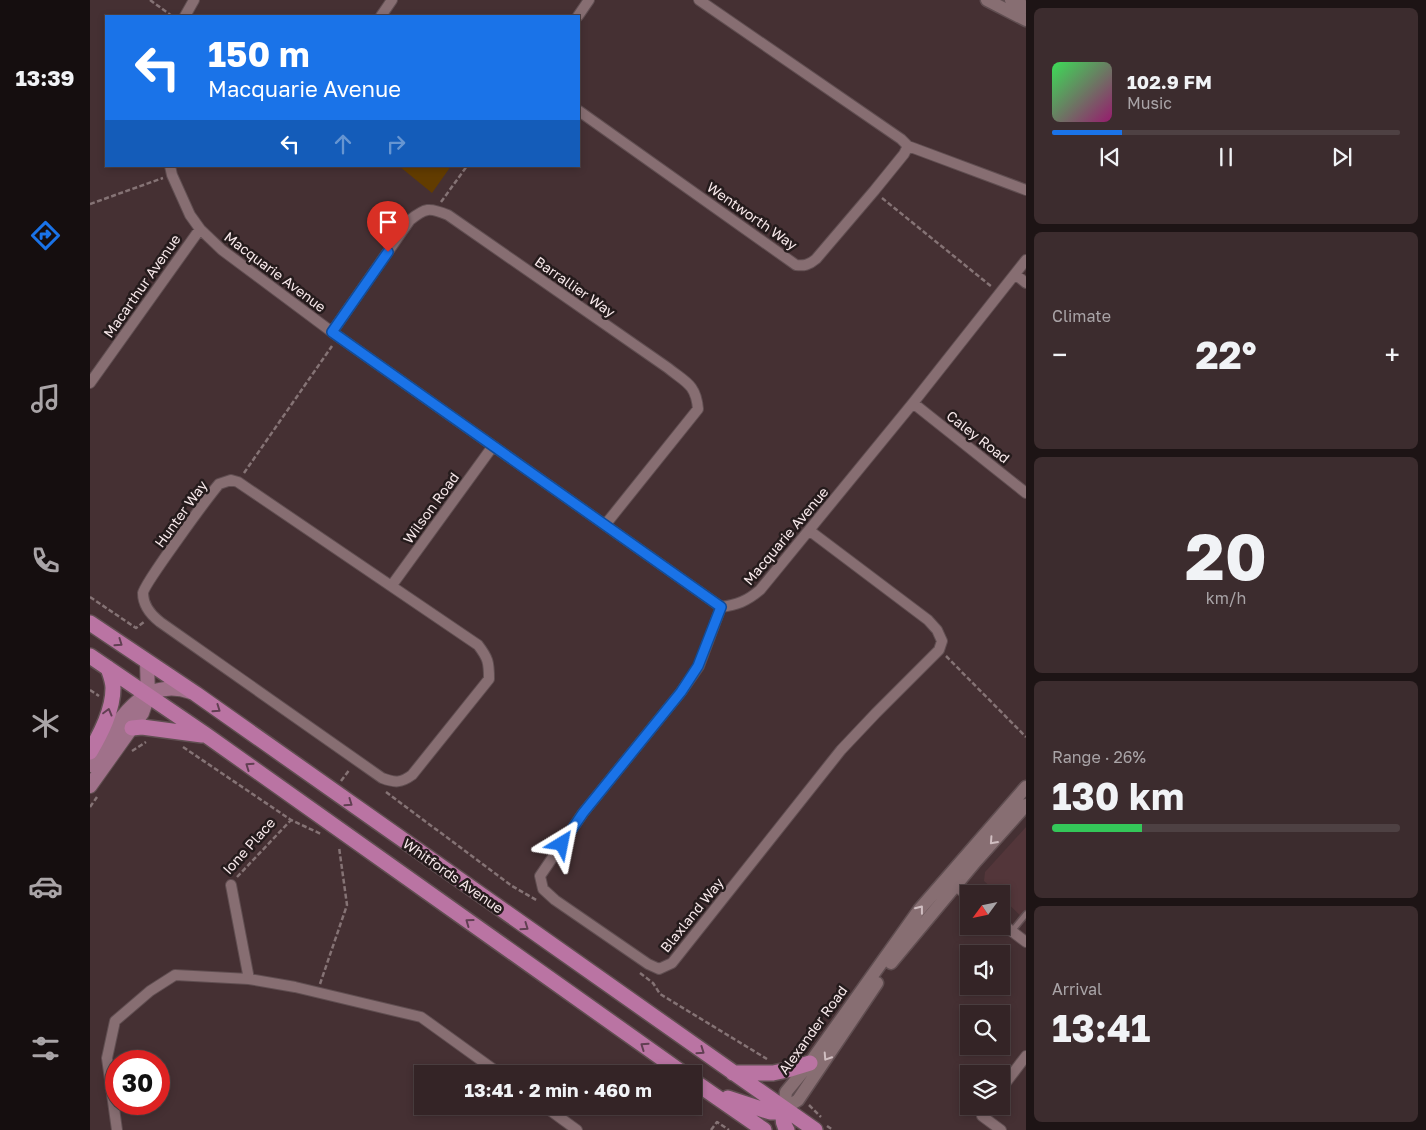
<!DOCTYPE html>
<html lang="en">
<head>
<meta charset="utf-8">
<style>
  body { margin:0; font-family:"Golos Text",sans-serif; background:#3c2c2e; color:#f1f3f6; height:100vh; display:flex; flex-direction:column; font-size:19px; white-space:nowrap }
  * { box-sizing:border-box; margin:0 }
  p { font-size:16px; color:#a9a4a7 }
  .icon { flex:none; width:28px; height:28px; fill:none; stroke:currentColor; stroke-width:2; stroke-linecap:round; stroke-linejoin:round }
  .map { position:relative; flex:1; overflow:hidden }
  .sheet { display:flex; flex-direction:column; gap:8px; padding:8px; background:#1d1415; width:400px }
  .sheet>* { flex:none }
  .banner { position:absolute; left:15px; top:15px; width:475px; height:152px; border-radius:0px; box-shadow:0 2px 8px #0003,0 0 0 1px #4e4143; background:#1a73e8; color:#fff; overflow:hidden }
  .needle { width:32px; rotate:237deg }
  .tools { position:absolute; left:870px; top:885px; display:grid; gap:10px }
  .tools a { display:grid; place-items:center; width:50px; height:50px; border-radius:0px; background:#342426; box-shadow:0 2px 8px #0003,0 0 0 1px #4e4143; font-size:25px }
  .speed { position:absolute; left:15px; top:1050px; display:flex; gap:10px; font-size:25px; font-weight:700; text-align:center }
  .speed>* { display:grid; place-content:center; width:65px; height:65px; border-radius:50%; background:#342426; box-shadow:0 2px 8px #0003,0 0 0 1px #4e4143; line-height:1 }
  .speed .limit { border:8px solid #d22; background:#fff; color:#111 }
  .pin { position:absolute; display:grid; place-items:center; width:42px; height:42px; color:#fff; margin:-51px -21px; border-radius:50% 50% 50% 0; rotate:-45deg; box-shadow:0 0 5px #0007 }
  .pin .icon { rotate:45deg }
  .me { position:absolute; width:55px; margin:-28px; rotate:35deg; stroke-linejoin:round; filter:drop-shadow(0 0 4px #0008) }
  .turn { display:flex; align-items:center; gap:18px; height:105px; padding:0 20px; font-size:22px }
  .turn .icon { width:65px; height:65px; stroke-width:2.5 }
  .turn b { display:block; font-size:35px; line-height:42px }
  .lanes { display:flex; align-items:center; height:48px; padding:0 20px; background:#0003; justify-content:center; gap:25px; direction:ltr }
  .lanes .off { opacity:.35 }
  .big { font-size:38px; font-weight:700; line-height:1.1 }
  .sheet .tile { flex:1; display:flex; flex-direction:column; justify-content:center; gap:8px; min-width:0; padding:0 18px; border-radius:8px; background:#3c2c2e }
  .sheet .dial { align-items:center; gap:0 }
  .dial b { font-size:65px; line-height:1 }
  .song { display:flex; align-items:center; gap:15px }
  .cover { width:60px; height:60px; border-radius:8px; background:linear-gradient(135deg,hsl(130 70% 55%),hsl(320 70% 35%)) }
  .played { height:5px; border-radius:2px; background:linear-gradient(90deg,#1a73e8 20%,#4e4143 20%) }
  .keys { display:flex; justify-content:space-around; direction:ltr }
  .heat { display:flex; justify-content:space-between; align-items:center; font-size:28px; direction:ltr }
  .charge { height:8px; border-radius:4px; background:linear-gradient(90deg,#34c759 26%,#4e4143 0) }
  .trip { position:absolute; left:324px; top:1065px; width:288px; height:50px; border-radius:0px; background:#342426; box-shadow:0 2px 8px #0003,0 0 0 1px #4e4143; font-weight:700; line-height:50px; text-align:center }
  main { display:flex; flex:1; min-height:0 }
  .menu { display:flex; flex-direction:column; width:90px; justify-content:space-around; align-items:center; background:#150e0f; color:#a9a4a7 }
  .menu .icon { width:35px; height:35px }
  .menu .on { color:#1a73e8 }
  .menu b { font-size:22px; color:#f1f3f6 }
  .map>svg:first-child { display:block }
  .built { fill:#53363a }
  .green { fill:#623c00 }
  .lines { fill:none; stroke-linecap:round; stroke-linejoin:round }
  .service-casing { stroke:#604e51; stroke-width:8 }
  .minor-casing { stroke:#604e51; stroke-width:12 }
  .tertiary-casing { stroke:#604e51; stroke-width:15 }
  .secondary-casing { stroke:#604e51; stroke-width:16 }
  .primary-casing { stroke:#604e51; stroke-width:18 }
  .path { stroke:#857375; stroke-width:2.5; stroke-dasharray:5 2.5; stroke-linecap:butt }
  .service { stroke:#876e72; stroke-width:5 }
  .minor { stroke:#876e72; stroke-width:10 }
  .tertiary { stroke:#876e72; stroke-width:12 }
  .secondary { stroke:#a0718a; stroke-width:14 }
  .primary { stroke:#ba74a3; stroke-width:15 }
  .oneway { stroke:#613f52 }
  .oneway2 { stroke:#d0bec1 }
  .route-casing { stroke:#114b97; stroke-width:12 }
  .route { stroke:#1a73e8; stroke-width:9 }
  .labels { text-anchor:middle; stroke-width:5; stroke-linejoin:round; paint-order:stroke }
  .street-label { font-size:14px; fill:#f8e9eb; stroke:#251b1c }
</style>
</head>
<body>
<main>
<nav class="menu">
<b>13:39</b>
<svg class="icon on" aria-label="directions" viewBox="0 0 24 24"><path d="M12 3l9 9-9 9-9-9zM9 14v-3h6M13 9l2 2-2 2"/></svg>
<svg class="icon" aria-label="music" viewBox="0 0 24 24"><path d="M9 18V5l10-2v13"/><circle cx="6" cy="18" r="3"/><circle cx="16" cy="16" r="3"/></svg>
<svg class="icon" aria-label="phone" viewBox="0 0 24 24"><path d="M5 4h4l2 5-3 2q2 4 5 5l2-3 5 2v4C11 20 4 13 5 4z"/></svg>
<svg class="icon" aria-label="climate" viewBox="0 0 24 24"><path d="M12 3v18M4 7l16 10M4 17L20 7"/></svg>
<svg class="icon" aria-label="car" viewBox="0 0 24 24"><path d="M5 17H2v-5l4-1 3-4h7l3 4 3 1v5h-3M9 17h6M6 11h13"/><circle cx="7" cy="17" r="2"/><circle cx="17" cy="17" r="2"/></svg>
<svg class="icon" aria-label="filters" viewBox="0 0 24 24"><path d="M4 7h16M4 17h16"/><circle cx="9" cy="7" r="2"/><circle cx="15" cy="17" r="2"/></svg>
</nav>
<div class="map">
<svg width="936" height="1130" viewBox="0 0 936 1130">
  <rect width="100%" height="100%" fill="#453033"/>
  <path class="built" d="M936,827V921L911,897V894H908L894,881L895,872Z"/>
  <path class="green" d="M309,166H361L342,193Z"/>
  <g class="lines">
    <defs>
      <path id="service" d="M922,931L936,914"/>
      <path id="minor" d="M609,0L811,139L818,146L936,190
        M95,16L104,0
        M291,16L302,0
        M488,16L499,0
        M489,111L706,265C714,266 719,265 726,259L784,191L814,154L818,146
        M80,166L82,175L100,215L110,229L132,250L242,332L631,607C647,605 657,601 670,590L823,403L936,260
        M925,274L936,283
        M242,332L320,220C335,208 339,207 358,215L578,368C595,382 606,384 608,409L515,525
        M0,383L110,229
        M823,403L936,493
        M141,480L148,482L388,645C398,658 399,662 399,679L322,775C311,783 305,783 292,778L70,622C61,615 53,606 53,593C54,584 118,497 129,484Z
        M302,585L403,446
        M631,607L609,666L591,692L493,813L450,876L453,889L465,900L558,964L569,969L582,963L751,750L786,713L849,650L852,641L847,630L838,620L720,531
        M861,882L879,897
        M141,885L159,979
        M911,923L936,942
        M911,1089L936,1056
        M454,1106L487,1130
        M899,1106L892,1116L911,1130
        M27,1130L17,1058L25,1021L60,991L85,975L159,979L205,987L331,1017L410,1074"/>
      <path id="tertiary" d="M897,0L936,20
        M921,0L936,7
        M801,963L886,861L936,805
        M694,1109L696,1092L720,1063L829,910L936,787
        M694,1109L708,1100L787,983"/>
      <path id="secondary" d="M0,765C25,729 48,674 101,692
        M0,786L52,713L58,696L57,662"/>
      <path id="primary" d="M0,623L106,694L725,1130
        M0,656L116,735L594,1074
        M42,728L52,727L112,735
        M0,752C11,733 23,710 23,688C23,681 20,674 18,668
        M643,1073H683L697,1070L720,1063
        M602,1080L674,1130
        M638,1098L680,1112H686L694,1109
        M694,1109C692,1117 692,1123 697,1130"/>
    </defs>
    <use href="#service" class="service-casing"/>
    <use href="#minor" class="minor-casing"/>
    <use href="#tertiary" class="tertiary-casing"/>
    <use href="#secondary" class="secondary-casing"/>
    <use href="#primary" class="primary-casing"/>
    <path class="path" d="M60,0L82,16
      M792,198L902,287
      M351,202L377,166
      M0,204L73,178
      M154,473L242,346
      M0,597L46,628L54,622
      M856,656L936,737
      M0,690L9,696
      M93,747L201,820L231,834
      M42,751L56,742
      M251,781L260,769
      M296,792L422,886L448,901
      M0,807L7,797
      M147,877L201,820
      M550,973L563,983L570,994L677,1059
      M230,984L257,905L249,847
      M719,1105L731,1117
      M737,1126L743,1130
      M621,1130L627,1122L639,1130"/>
    <use href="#service" class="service"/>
    <use href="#minor" class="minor"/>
    <use href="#tertiary" class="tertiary"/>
    <use href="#secondary" class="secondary"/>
    <use href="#primary" class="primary"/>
  </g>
  <defs><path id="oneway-chevron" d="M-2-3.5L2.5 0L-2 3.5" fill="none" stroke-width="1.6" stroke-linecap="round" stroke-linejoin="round" transform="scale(1.25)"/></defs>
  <g class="oneway">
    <use href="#oneway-chevron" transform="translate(29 643) rotate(35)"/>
    <use href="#oneway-chevron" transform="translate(127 709) rotate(35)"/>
    <use href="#oneway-chevron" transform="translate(18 712) rotate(-75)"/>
    <use href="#oneway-chevron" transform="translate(159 766) rotate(-145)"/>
    <use href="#oneway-chevron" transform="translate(259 803) rotate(35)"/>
    <use href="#oneway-chevron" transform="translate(379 922) rotate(-144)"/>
    <use href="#oneway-chevron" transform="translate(435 927) rotate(35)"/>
    <use href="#oneway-chevron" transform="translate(554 1046) rotate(-145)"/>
    <use href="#oneway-chevron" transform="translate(611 1051) rotate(35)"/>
  </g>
  <g class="oneway2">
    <use href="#oneway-chevron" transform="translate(903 841) rotate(132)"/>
    <use href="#oneway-chevron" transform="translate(830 909) rotate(-52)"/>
    <use href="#oneway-chevron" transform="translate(737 1057) rotate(123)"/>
  </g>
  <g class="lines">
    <defs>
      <path id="route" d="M298,252L242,332L631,607L608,666L591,692L493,813L472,844"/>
    </defs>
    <use href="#route" class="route-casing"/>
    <use href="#route" class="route"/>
  </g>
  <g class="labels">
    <g class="street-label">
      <text transform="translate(662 216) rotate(35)" y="5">Wentworth Way</text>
      <text transform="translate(185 272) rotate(37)" y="5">Macquarie Avenue</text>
      <text transform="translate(52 286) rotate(-55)" y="5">Macarthur Avenue</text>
      <text transform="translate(485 287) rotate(35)" y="5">Barrallier Way</text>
      <text transform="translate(888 437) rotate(38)" y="5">Caley Road</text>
      <text transform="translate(341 508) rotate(-54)" y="5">Wilson Road</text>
      <text transform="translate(91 514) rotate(-54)" y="5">Hunter Way</text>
      <text transform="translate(696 536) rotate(-50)" y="5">Macquarie Avenue</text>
      <text transform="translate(159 846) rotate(-48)" y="5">Ione Place</text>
      <text transform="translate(363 876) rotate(35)" y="5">Whitfords Avenue</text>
      <text transform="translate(602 915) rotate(-51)" y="5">Blaxland Way</text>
      <text transform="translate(723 1030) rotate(-54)" y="5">Alexander Road</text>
    </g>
  </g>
</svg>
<div class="tools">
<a><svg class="needle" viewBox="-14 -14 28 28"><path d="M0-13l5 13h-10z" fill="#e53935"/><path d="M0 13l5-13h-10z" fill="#a9a4a7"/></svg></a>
<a><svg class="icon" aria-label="sound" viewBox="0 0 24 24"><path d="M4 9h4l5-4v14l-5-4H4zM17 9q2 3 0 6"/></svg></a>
<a><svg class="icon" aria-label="search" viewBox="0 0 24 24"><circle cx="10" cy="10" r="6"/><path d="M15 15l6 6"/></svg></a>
<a><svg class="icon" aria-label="layers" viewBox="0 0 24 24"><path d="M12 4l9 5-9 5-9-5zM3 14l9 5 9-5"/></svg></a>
</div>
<div class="speed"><div class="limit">30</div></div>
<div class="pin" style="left:298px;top:252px;background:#d93025"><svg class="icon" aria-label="arrive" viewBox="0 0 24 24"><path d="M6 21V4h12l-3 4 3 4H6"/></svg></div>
<svg class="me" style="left:472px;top:844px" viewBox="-20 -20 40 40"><path d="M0-17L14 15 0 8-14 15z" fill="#1a73e8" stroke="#fff" stroke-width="4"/></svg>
<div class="trip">13:41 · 2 min · 460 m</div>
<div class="banner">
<div class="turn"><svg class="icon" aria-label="left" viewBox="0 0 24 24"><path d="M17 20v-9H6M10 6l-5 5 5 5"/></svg><div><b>150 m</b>Macquarie Avenue</div></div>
<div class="lanes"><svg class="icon" aria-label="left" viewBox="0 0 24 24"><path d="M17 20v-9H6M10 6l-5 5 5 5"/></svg><svg class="icon off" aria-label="ahead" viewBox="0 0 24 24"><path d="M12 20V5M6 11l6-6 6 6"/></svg><svg class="icon off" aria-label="right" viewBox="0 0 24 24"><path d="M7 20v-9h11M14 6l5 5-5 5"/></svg></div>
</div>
</div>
<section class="sheet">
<div class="tile">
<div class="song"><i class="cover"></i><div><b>102.9 FM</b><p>Music</p></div></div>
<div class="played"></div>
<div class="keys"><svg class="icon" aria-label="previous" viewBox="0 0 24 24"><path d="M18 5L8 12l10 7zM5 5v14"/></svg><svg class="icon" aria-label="pause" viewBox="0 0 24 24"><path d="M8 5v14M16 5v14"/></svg><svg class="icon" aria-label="next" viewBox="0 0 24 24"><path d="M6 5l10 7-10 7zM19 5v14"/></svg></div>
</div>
<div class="tile"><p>Climate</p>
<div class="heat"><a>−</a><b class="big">22°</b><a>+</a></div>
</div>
<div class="tile dial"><b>20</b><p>km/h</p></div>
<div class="tile"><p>Range · 26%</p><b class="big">130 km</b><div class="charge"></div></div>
<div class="tile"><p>Arrival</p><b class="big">13:41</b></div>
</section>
</main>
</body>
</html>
